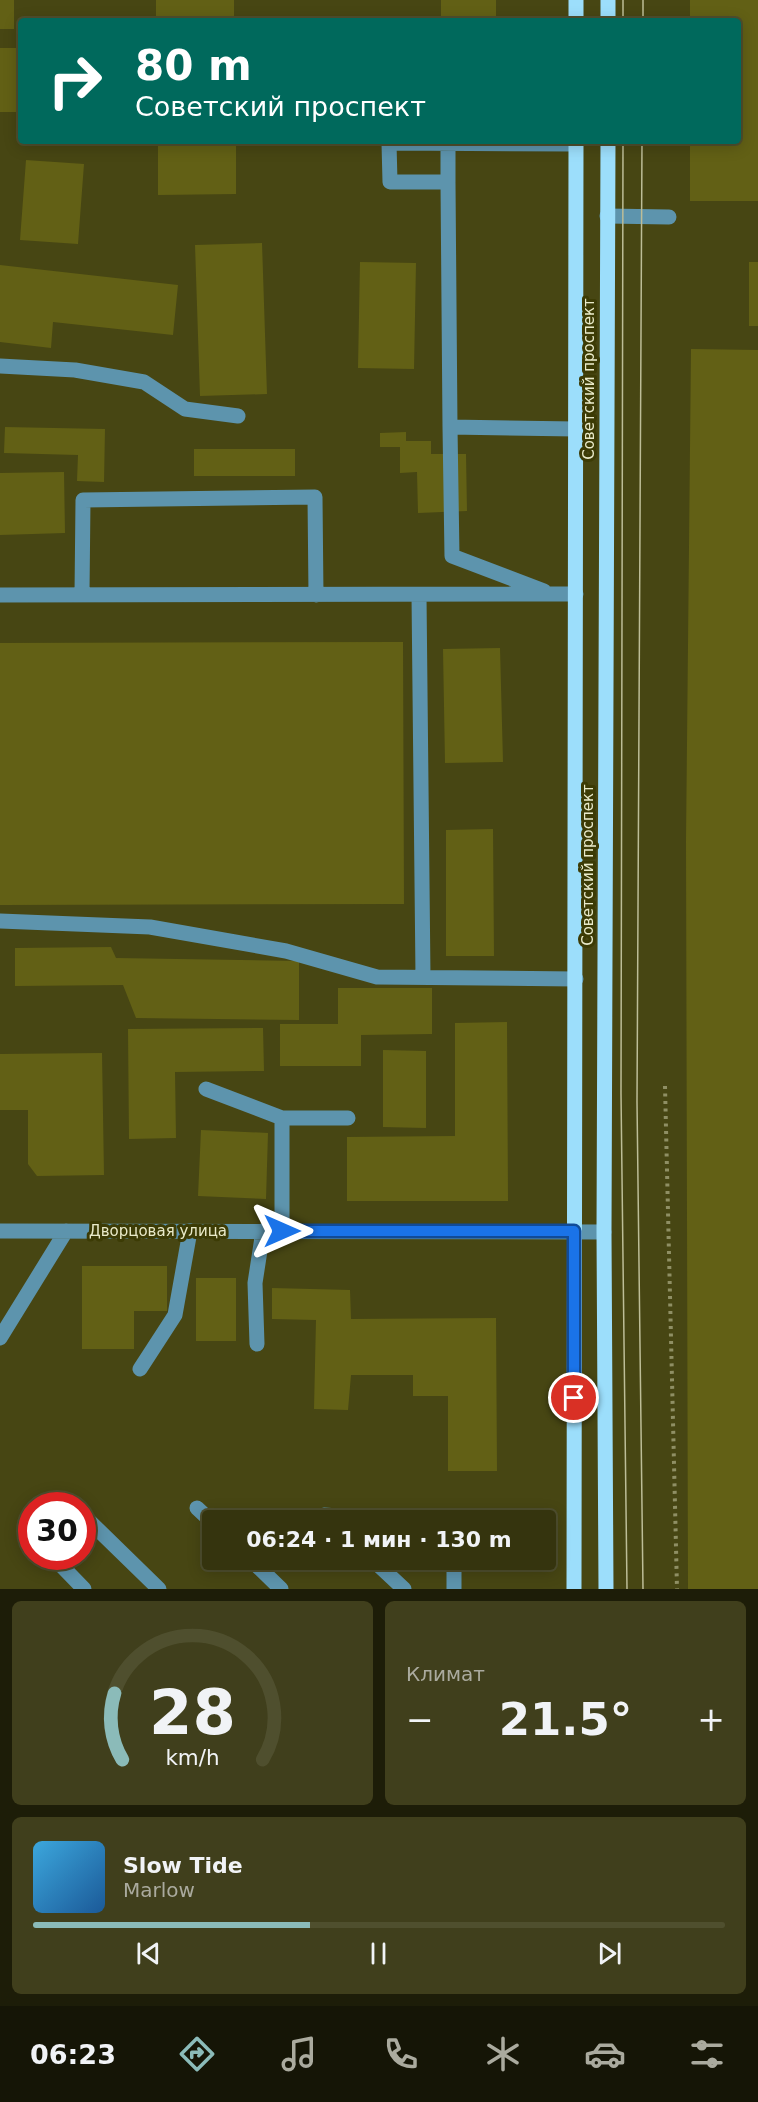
<!DOCTYPE html>
<html lang="ru">
<head>
<meta charset="utf-8">
<style>
  body { margin:0; font-family:"DejaVu Sans",sans-serif; background:#403f1c; color:#f1f3f6; height:100vh; display:flex; flex-direction:column; font-size:22px; white-space:nowrap }
  * { box-sizing:border-box; margin:0 }
  p { font-size:20px; color:#aaaa9e }
  .icon { flex:none; width:33px; height:33px; fill:none; stroke:currentColor; stroke-width:2; stroke-linecap:round; stroke-linejoin:round }
  .map { position:relative; height:1589px; overflow:hidden }
  .panel { display:flex; flex-direction:column; gap:12px; padding:12px; background:#1d1d08; flex:1 }
  .panel>* { flex:none }
  .guide { position:absolute; left:18px; top:18px; width:723px; height:126px; border-radius:6px; box-shadow:0 3px 15px #0003,0 0 0 2px #4f4f2e; background:#00695c; color:#fff; overflow:hidden }
  .speed { position:absolute; left:18px; top:1492px; display:flex; gap:12px; font-size:30px; font-weight:700; text-align:center }
  .speed>* { display:grid; place-content:center; width:78px; height:78px; border-radius:50%; background:#35340e; box-shadow:0 3px 15px #0003,0 0 0 2px #4f4f2e; line-height:1 }
  .speed .limit { border:9px solid #d22; background:#fff; color:#111 }
  .pin { position:absolute; display:grid; place-items:center; width:51px; height:51px; color:#fff; margin:-26px; border:3px solid #fff; border-radius:50%; box-shadow:0 2px 6px #0007 }
  .me { position:absolute; width:66px; margin:-33px; rotate:90deg; stroke-linejoin:round; filter:drop-shadow(0 0 4px #0008) }
  .turn { display:flex; align-items:center; gap:21px; height:126px; padding:0 18px; font-size:27px }
  .turn .icon { width:78px; height:78px; stroke-width:2.5 }
  .turn b { display:block; font-size:42px; line-height:51px }
  .big { font-size:45px; font-weight:700; line-height:1.1 }
  .panel .card { flex:1; display:flex; flex-direction:column; justify-content:center; gap:9px; min-width:0; padding:0 21px; border-radius:9px; background:#403f1c }
  .panel .dial { align-items:center; gap:0 }
  .dial svg { height:156px; overflow:visible; fill:none; stroke:#4f4f2e; stroke-width:7; stroke-linecap:round; text-anchor:middle }
  .dial text { fill:#f1f3f6; stroke:none }
  .song { display:flex; align-items:center; gap:18px }
  .cover { width:72px; height:72px; border-radius:9px; background:linear-gradient(135deg,hsl(200 70% 55%),hsl(210 70% 35%)) }
  .played { height:6px; border-radius:3px; background:linear-gradient(90deg,#8bbbb9 40%,#4f4f2e 40%) }
  .keys { display:flex; justify-content:space-around; direction:ltr }
  .heat { display:flex; justify-content:space-between; align-items:center; font-size:33px; direction:ltr }
  .panel .tiles { flex:1; display:grid; gap:12px; grid-template-columns:1fr 1fr }
  .card:last-child { grid-column:span 2 }
  .trip { position:absolute; left:202px; top:1510px; width:354px; height:60px; border-radius:6px; background:#35340e; box-shadow:0 3px 15px #0003,0 0 0 2px #4f4f2e; font-weight:700; line-height:60px; text-align:center }
  .tab-bar { display:flex; height:96px; justify-content:space-around; align-items:center; background:#151506; color:#aaaa9e }
  .tab-bar .icon { width:42px; height:42px }
  .tab-bar .on { color:#8bbbb9 }
  .tab-bar b { font-size:27px; color:#f1f3f6 }
  .map>svg:first-child { display:block }
  .building { fill:#626015 }
  .lines { fill:none; stroke-linecap:round; stroke-linejoin:round }
  .path { stroke:#8f8f64; stroke-width:4; stroke-dasharray:3 4.5; stroke-linecap:butt }
  .minor { stroke:#5d94ad; stroke-width:15 }
  .major { stroke:#9cdefb; stroke-width:15 }
  .tram { stroke:#bdbd97; stroke-width:1.5 }
  .route-casing { stroke:#114b97; stroke-width:15 }
  .route { stroke:#1a73e8; stroke-width:10 }
  .labels { text-anchor:middle; stroke-width:6; stroke-linejoin:round; paint-order:stroke }
  .street-label { font-size:15px; fill:#e9eac9; stroke:#3c3b05 }
</style>
</head>
<body>
<div class="map">
<svg width="758" height="1589" viewBox="0 0 758 1589">
  <rect width="100%" height="100%" fill="#474613"/>
  <path class="building" d="M0,0H14V29H0Z
    M156,0H234V21H156Z
    M441,0H496V21H441Z
    M690,0H758V201H690V141H738V21H690Z
    M0,48H21V112H0Z
    M158,141H236V194L158,195Z
    M26,160L84,164L78,244L20,240Z
    M262,243L267,394L200,396L195,245Z
    M360,262L416,263L414,369L358,368Z
    M749,262H758V326H749Z
    M0,265L178,285L173,335L53,322L51,348L0,342Z
    M691,349L758,350V1589H688L686,842Z
    M5,427L105,429L104,482L77,481L78,455L4,453Z
    M406,432V441H431V454H466L467,511L418,513L417,472L400,473V447H380V433Z
    M194,449H295V476H194Z
    M64,472L65,533L0,535V473Z
    M403,642L404,904L0,905V643Z
    M500,648L503,762L445,763L443,649Z
    M493,829L494,956H446V830Z
    M111,947L116,958L299,961V1020L136,1018L123,985L15,986V948Z
    M338,988H432V1034L361,1035V1066H280V1024H338Z
    M507,1022L508,1201H347V1137L455,1136V1023Z
    M263,1028L264,1071L175,1072L176,1138L129,1139L128,1029Z
    M383,1050L426,1051V1128L383,1127Z
    M102,1053L104,1175L37,1176L28,1164V1110H0V1054Z
    M201,1130L268,1133L266,1199L198,1196Z
    M82,1266H167V1311H134V1349H82Z
    M196,1278H236V1341H196Z
    M272,1288L350,1290L351,1319L496,1318L497,1471H448V1396H413V1375H351L348,1410L314,1409L316,1320L272,1319Z"/>
  <g class="lines">
    <path class="path" d="M665,1086L677,1589"/>
    <path class="minor" d="M448,144V182H390L389,143L576,144
      M448,182L450,427
      M607,216L669,217
      M0,366L75,370L144,382L185,409L238,416
      M544,591L452,556L450,427L576,429
      M82,594L83,500L315,497L316,595
      M0,595L576,594
      M419,595L423,977
      M0,921L150,927L286,951L377,977L576,979
      M206,1089L282,1118
      M0,1231L604,1232
      M282,1231V1118H348
      M0,1338L66,1231
      M257,1344L255,1283L263,1231
      M140,1369L175,1315L190,1231
      M197,1508L213,1523
      M82,1514L159,1589
      M331,1521L324,1515L409,1521
      M32,1533V1535
      M53,1557L84,1589
      M251,1560L281,1589
      M373,1560L404,1589
      M454,1560V1589"/>
    <path class="major" d="M576,21V0
      M608,21V0
      M574,1589L576,141
      M606,1589L604,1232L608,141"/>
    <path class="tram" d="M623,21V0
      M643,21V0
      M623,141L621,1094L627,1589
      M642,141L637,1102L643,1589"/>
  </g>
  <g class="lines">
    <defs>
      <path id="route" d="M282,1231H574V1398"/>
    </defs>
    <use href="#route" class="route-casing"/>
    <use href="#route" class="route"/>
  </g>
  <g class="labels">
    <g class="street-label">
      <text transform="translate(589 379) rotate(-90)" y="5">Советский проспект</text>
      <text transform="translate(588 865) rotate(-90)" y="5">Советский проспект</text>
      <text x="158" y="1236">Дворцовая улица</text>
    </g>
  </g>
</svg>
<div class="speed"><div class="limit">30</div></div>
<div class="pin" style="left:574px;top:1398px;background:#d93025"><svg class="icon" aria-label="arrive" viewBox="0 0 24 24"><path d="M6 21V4h12l-3 4 3 4H6"/></svg></div>
<svg class="me" style="left:282px;top:1231px" viewBox="-20 -20 40 40"><path d="M0-17L14 15 0 8-14 15z" fill="#1a73e8" stroke="#fff" stroke-width="4"/></svg>
<div class="trip">06:24 · 1 мин · 130 m</div>
<div class="guide">
<div class="turn"><svg class="icon" aria-label="right" viewBox="0 0 24 24"><path d="M7 20v-9h11M14 6l5 5-5 5"/></svg><div><b>80 m</b>Советский проспект</div></div>
</div>
</div>
<section class="panel">
<div class="tiles">
<div class="card dial"><svg viewBox="0 0 100 80">
<path d="M14 69A42 42 0 1 1 86 69"/>
<path d="M14 69A42 42 0 0 1 10 35" stroke="#8bbbb9"/>
<text x="50" y="56" font-size="32" font-weight="700">28</text>
<text x="50" y="72" font-size="11">km/h</text>
</svg></div>
<div class="card"><p>Климат</p>
<div class="heat"><a>−</a><b class="big">21.5°</b><a>+</a></div>
</div>
<div class="card">
<div class="song"><i class="cover"></i><div><b>Slow Tide</b><p>Marlow</p></div></div>
<div class="played"></div>
<div class="keys"><svg class="icon" aria-label="previous" viewBox="0 0 24 24"><path d="M18 5L8 12l10 7zM5 5v14"/></svg><svg class="icon" aria-label="pause" viewBox="0 0 24 24"><path d="M8 5v14M16 5v14"/></svg><svg class="icon" aria-label="next" viewBox="0 0 24 24"><path d="M6 5l10 7-10 7zM19 5v14"/></svg></div>
</div>
</div>
</section>
<nav class="tab-bar">
<b>06:23</b>
<svg class="icon on" aria-label="directions" viewBox="0 0 24 24"><path d="M12 3l9 9-9 9-9-9zM9 14v-3h6M13 9l2 2-2 2"/></svg>
<svg class="icon" aria-label="music" viewBox="0 0 24 24"><path d="M9 18V5l10-2v13"/><circle cx="6" cy="18" r="3"/><circle cx="16" cy="16" r="3"/></svg>
<svg class="icon" aria-label="phone" viewBox="0 0 24 24"><path d="M5 4h4l2 5-3 2q2 4 5 5l2-3 5 2v4C11 20 4 13 5 4z"/></svg>
<svg class="icon" aria-label="climate" viewBox="0 0 24 24"><path d="M12 3v18M4 7l16 10M4 17L20 7"/></svg>
<svg class="icon" aria-label="car" viewBox="0 0 24 24"><path d="M5 17H2v-5l4-1 3-4h7l3 4 3 1v5h-3M9 17h6M6 11h13"/><circle cx="7" cy="17" r="2"/><circle cx="17" cy="17" r="2"/></svg>
<svg class="icon" aria-label="filters" viewBox="0 0 24 24"><path d="M4 7h16M4 17h16"/><circle cx="9" cy="7" r="2"/><circle cx="15" cy="17" r="2"/></svg>
</nav>
</body>
</html>
